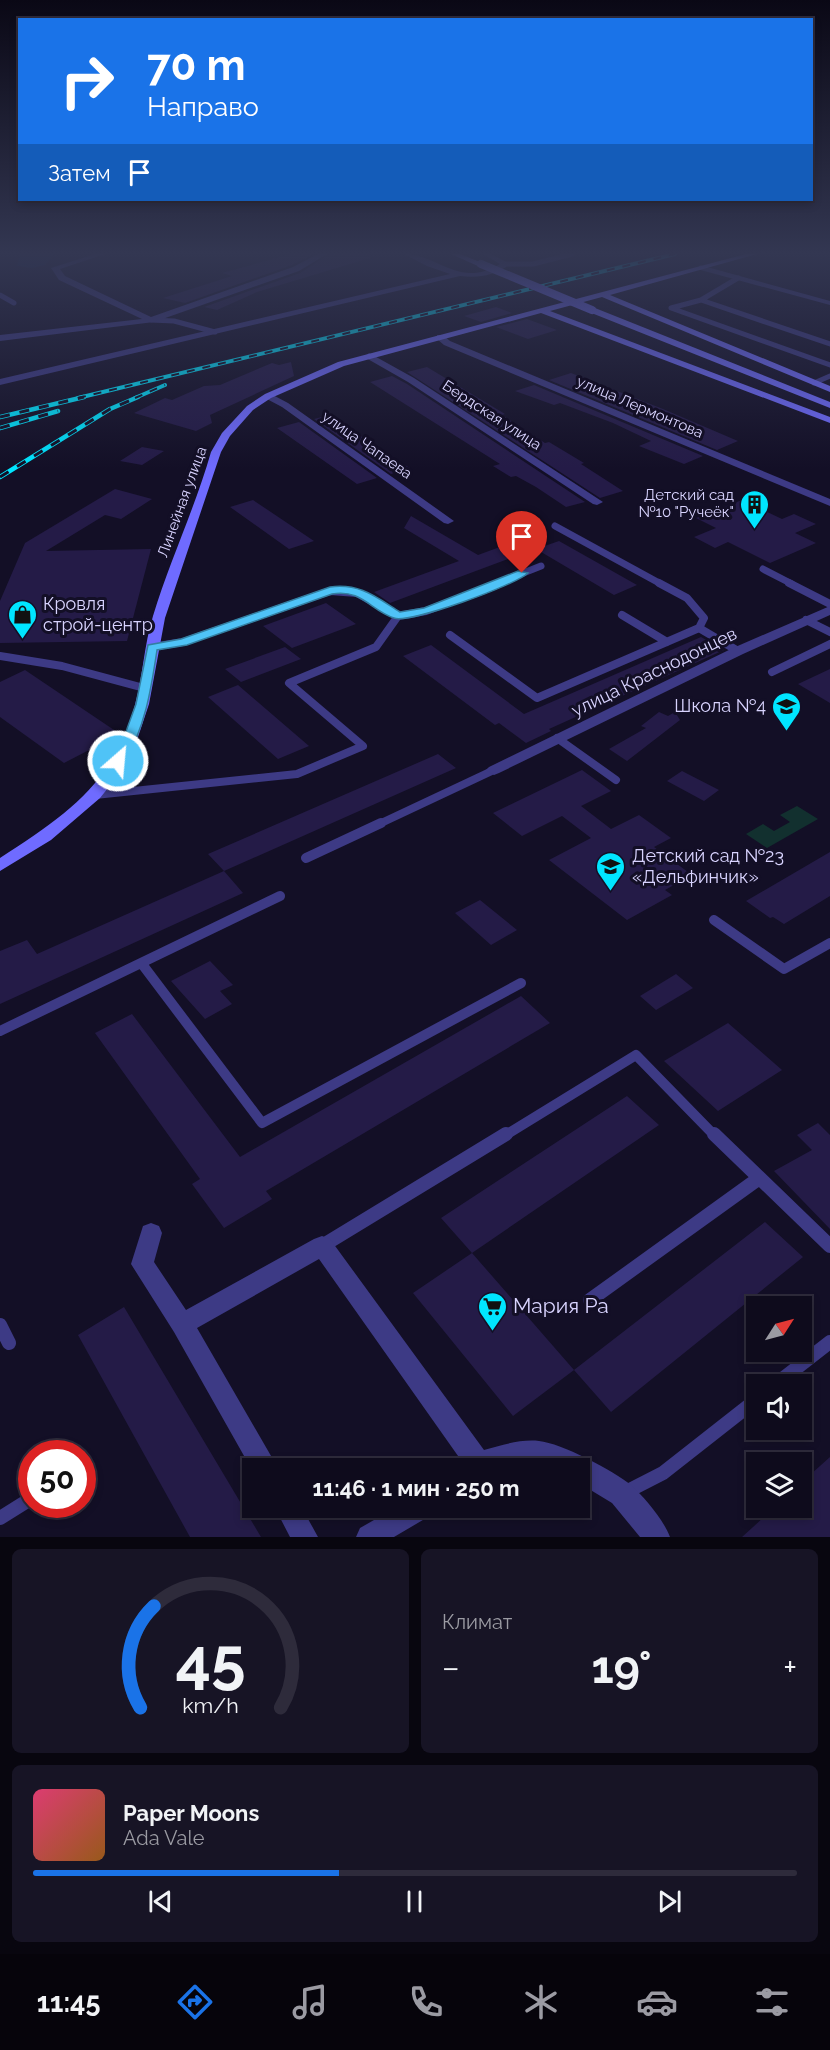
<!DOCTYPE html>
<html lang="ru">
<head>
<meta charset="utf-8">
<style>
  body { margin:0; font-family:Raleway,sans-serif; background:#171425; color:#f1f3f6; height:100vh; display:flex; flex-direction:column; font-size:22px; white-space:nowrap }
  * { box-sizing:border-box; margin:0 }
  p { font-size:20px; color:#9b9ba3 }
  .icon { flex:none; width:33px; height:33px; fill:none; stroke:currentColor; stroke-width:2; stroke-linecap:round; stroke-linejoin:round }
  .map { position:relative; height:1537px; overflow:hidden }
  .details { display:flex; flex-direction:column; gap:12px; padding:12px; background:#08060f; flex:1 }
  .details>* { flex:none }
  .banner { position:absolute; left:18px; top:18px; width:795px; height:183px; border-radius:0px; box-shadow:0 3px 9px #0003,0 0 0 2px #2e2b3b; background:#1a73e8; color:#fff; overflow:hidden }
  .needle { width:39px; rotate:54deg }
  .tools { position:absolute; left:746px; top:1296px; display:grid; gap:12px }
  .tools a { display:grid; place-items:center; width:66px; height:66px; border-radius:0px; background:#0e0b1c; box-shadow:0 3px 9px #0003,0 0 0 2px #2e2b3b; font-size:30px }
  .speed { position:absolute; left:18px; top:1440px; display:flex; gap:12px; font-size:30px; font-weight:700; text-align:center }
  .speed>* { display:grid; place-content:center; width:78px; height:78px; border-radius:50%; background:#0e0b1c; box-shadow:0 3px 9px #0003,0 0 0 2px #2e2b3b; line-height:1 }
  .speed .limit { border:9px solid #d22; background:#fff; color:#111 }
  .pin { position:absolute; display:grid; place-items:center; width:51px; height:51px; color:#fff; margin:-62px -26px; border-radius:50% 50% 50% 0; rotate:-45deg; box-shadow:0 0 6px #0007 }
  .pin .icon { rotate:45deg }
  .me { position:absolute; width:66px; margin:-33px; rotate:27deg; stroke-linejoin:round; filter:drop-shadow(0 0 4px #0008) }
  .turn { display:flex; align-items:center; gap:21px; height:126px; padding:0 30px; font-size:27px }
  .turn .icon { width:78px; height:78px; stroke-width:2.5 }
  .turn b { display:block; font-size:42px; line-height:51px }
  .then { display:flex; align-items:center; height:57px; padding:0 30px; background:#0003; gap:12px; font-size:22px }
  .big { font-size:45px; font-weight:700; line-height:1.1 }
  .details .tile { flex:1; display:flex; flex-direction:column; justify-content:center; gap:9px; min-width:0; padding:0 21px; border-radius:9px; background:#171425 }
  .details .dial { align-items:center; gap:0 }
  .dial svg { height:156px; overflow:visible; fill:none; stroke:#2e2b3b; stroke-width:7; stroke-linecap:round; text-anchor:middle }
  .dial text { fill:#f1f3f6; stroke:none }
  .song { display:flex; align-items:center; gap:18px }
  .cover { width:72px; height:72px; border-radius:9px; background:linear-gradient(135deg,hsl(340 70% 55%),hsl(30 70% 35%)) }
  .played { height:6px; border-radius:3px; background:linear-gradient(90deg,#1a73e8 40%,#2e2b3b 40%) }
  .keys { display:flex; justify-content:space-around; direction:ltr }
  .heat { display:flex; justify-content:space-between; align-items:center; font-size:33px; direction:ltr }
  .details .tiles { flex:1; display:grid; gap:12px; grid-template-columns:1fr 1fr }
  .tile:last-child { grid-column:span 2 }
  .trip { position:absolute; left:242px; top:1458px; width:348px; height:60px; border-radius:0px; background:#0e0b1c; box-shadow:0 3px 9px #0003,0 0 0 2px #2e2b3b; font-weight:700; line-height:60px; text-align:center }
  .tabs { display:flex; height:96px; justify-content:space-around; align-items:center; background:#06040b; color:#9b9ba3 }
  .tabs .icon { width:42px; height:42px }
  .tabs .selected { color:#1a73e8 }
  .tabs b { font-size:27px; color:#f1f3f6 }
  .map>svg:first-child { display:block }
  .green { fill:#12302f }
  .water { fill:#0a1f44 }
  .building { fill:#241b47 }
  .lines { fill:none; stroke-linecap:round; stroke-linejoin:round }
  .service-far4 { stroke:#3d3a85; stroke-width:5 }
  .service-far3 { stroke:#3d3a85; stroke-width:7 }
  .service-far2 { stroke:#3d3a85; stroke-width:8 }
  .service-far1 { stroke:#3d3a85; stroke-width:10 }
  .service { stroke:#3d3a85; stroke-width:14 }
  .minor { fill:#3d3a85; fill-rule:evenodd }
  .secondary { fill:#6f6bff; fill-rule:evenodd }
  .rail-far1-casing { stroke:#00e5ff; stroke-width:4 }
  .rail-casing { stroke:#00e5ff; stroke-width:4.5 }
  .rail-far1 { stroke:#130f26; stroke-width:2; stroke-dasharray:8; stroke-linecap:butt }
  .rail { stroke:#130f26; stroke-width:3; stroke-dasharray:10; stroke-linecap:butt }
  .secondary-bridge { stroke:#6f6bff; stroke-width:8 }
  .route { fill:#4fc3f7; stroke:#337fa1; stroke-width:1.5 }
  .labels { text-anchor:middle; stroke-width:6; stroke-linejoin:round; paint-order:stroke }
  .far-street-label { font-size:15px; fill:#d9d4ff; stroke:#130f26 }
  .far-poi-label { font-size:15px; fill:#d9d4ff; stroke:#130f26; text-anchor:end }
  .poi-label { font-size:18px; fill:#d9d4ff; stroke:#130f26; text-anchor:start }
  .street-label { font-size:18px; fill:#d9d4ff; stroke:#130f26 }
  .near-poi-label { font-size:21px; fill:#d9d4ff; stroke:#130f26; text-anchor:start }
</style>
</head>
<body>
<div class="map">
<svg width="830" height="1537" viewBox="0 0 830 1537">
  <rect width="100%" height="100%" fill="#130f26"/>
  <path class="green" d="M797,806L818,819L767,848L746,834L763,824L774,831L790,822L780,815Z"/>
  <path class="water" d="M20,254H54L45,265L32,268L17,266Z"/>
  <path class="building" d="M291,254H314L292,265L185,303L163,298L232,276L222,273Z
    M329,254H370V258L257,292L217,310L204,307L300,273Z
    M496,307L512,313L481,322L464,316Z
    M527,319L557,330L528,339L496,327Z
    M291,362L294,376L210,415L212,423L196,431L134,413L165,398L172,400L204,386L220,385L272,363L279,365Z
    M427,367L505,414L502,415L545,443L549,442L584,463L581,464L623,491L600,498L407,372Z
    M571,373L663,409L738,441L717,450L549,380Z
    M392,376L407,384L585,502L566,507L536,487L516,476L511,477L493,466L500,464L370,382Z
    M534,385L703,456L684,464L639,446L651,441L613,423L560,403L554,405L515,391Z
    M330,415L388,455L410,468L391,474L314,419Z
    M299,422L377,478L357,484L277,428Z
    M142,447L164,451L142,465L120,461Z
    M115,489L152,499L121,519L105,515L46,551L151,549L127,641L0,643V601L25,543Z
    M253,500L314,541L289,549L230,507Z
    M742,500L782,519L794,514L816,524L795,533L816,543L770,563L728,542L715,548L694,537L716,528L696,518Z
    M411,516L478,555L511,543L527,552L390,603L374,592L459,561L404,528Z
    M559,541L637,585L614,595L536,549Z
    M326,603L356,624L292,648L263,626Z
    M701,637L724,650L549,729L551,731L526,743L499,723L495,725L403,656L431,645L524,714Z
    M285,647L301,659L241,682L225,669Z
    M830,669V703L798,684Z
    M25,670L120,734L64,763L0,717V682Z
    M238,685L309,746L278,759L208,697Z
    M659,712L668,716L675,712L680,720L627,761L609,749L646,728L641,726Z
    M438,754L456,768L224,871L208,854Z
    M582,770L611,791L581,806L611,829L639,815L671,838L654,847L692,875L665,890L672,895L627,920L549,860L591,838L562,816L522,836L493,813Z
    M682,771L719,790L704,801L667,781Z
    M830,852V896L784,924L773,917L770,918L746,901Z
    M224,871L243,893L0,1004V951L27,940L37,954Z
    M480,900L517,930L491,945L455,913Z
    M210,961L233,985L220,991L232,1004L205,1019L171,981Z
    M676,974L693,988L656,1010L640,996Z
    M521,996L550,1023L266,1191L272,1199L224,1228L192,1184L200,1179L95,1033L132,1014L240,1157Z
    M728,1023L782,1070L718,1111L664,1061Z
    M627,1096L659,1125L472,1253L441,1218Z
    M818,1123L830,1135V1229L774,1171L812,1150L797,1135Z
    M765,1222L803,1257L611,1412L574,1370Z
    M472,1253L574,1370L513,1416L413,1293Z
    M124,1307L261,1537H190L78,1335Z
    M830,1457V1537H742L774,1508H801V1483Z"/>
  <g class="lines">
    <path class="service-far4" d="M506,264H533L572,254
      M0,295L14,303
      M701,300L738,278
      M151,320L174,321L215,332
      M830,344L701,300L671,308L830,365
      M814,383L830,376"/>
    <path class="service-far3" d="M555,526L661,584
      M763,569L792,584
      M495,584L541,566"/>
    <path class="service-far2" d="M659,583L687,598L704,618L699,628L738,651
      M789,583L830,604
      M622,615L667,642
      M806,620L830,632
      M450,635L537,698L699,628
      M152,647L183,642L330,591L357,593L398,616L426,611L499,583
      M0,656L62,666L144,688
      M772,672L830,644
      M557,738L616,780
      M95,795L297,774L363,746L289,683L376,647L398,616
      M377,825L494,770"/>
    <path class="service-far1" d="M306,858L381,823
      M714,920L784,969L830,943
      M142,964L262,1123L521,983
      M0,1031L280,896
      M504,1136L636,1055L715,1136"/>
    <path class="service" d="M714,1134L830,1246
      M322,1246L506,1134
      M590,1300L758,1179
      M0,1325L9,1343
      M776,1384L830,1342
      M624,1493L663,1473L756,1400
      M0,1518L32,1498"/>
    <path class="minor" d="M95,254H105L60,269L65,276L151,317L293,267L318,254H327L299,271L154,322L0,341V335L142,319L59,280L51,268Z
      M404,254C438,254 459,289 500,264L483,254H491L510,264C495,276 478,278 460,276L0,385V379L450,274L427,266Z
      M700,265L830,301V305L697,269Z
      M437,335H443L450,341L830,499V506L444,345L437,339Z
      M369,353L414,378L603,502L597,505L593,504L408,382L366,358L365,356Z
      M265,394H271L288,403L454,521L448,524L444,523L282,407L265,398Z
      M830,606V615L743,654L499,773L494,775L486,770L489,767L733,648Z
      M151,1223L159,1226L162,1233L154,1262L186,1310L314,1239L322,1236L330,1239L484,1450C502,1445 521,1439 539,1441C561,1443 614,1471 631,1485C645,1498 663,1519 670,1537H640L612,1503L579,1483V1468L530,1466L511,1468H461L463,1463L319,1259L197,1328L278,1468L252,1470L174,1332L131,1264L143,1226Z
      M275,1508H302L318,1537H290Z
      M395,1508H432L428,1517L394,1537H356L360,1528Z"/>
    <path class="secondary" d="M451,254H460L485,264L478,266Z
      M746,254H757L610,295L830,386V392L602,297L550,311L830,417V423L541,313L344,366L271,398L253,410L230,436L221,452L165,618L149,704L138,737L116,778L100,798L51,840L0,871V858C66,815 112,785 135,705C143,676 144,645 153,616C170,560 195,508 211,452L222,433L247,406L265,394L338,362Z
      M589,308H595L830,402V408L589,312Z"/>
    <defs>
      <path id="rail-far1" d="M78,398L675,254
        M135,398L165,385"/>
      <path id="rail" d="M0,417L84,397
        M0,428L58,411
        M0,477L110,409L138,397"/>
    </defs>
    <use href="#rail-far1" class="rail-far1-casing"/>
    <use href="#rail" class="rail-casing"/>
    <use href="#rail-far1" class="rail-far1"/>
    <use href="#rail" class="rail"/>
    <path class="secondary-bridge" d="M481,264L592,310"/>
  </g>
  <linearGradient id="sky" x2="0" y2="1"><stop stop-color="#0a0815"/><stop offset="0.54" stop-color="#333752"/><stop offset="1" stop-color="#333752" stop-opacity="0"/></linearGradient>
  <rect width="830" height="469" fill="url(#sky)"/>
  <path class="route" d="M518,571L528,573C516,585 409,624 394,618C370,610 362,589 332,594L187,645L157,650C151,690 145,729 123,764L118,765L112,761L124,737L136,704L148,645L181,639L330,587C360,583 376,597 400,612L424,608Z"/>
  <defs>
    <symbol id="building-pin" viewBox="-11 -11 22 30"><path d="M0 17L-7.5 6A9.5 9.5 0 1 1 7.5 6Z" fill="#00e5ff" stroke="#130f26"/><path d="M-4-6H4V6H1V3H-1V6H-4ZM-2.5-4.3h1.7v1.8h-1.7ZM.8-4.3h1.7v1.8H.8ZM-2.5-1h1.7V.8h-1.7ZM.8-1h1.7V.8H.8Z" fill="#111"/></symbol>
    <symbol id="shop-pin" viewBox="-11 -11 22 30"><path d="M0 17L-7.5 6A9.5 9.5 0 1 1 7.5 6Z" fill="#00e5ff" stroke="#130f26"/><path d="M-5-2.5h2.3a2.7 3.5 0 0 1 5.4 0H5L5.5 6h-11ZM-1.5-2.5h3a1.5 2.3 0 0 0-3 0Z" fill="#111"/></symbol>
    <symbol id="school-pin" viewBox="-11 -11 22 30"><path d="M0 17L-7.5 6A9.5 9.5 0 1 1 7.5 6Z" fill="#00e5ff" stroke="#130f26"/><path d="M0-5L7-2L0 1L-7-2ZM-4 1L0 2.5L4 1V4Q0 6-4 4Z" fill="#111"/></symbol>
    <symbol id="supermarket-pin" viewBox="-11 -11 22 30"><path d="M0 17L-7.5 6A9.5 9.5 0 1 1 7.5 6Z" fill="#00e5ff" stroke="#130f26"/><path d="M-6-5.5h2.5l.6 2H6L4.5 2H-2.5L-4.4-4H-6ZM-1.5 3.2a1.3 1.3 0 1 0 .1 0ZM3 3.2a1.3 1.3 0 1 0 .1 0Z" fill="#111"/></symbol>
  </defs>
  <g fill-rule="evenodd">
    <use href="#building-pin" x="738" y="488" width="33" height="45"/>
    <use href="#shop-pin" x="6" y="598" width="33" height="45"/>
    <use href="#school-pin" x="770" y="690" width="33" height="45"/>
    <use href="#school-pin" x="594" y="850" width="33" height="45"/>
    <use href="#supermarket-pin" x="476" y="1290" width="33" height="45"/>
  </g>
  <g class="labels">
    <g class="far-street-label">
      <text transform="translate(640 407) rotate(23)" y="5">улица Лермонтова</text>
      <text transform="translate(492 415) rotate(33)" y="5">Бердская улица</text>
      <text transform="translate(367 445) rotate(35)" y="5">улица Чапаева</text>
      <text transform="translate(182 502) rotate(-70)" y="5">Линейная улица</text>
    </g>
    <g class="far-poi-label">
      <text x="734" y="500">Детский сад<tspan x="734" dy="17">№10 "Ручеёк"</tspan></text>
    </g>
    <g class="poi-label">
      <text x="43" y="610">Кровля<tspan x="43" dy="21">строй-центр</tspan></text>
      <text x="766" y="712" text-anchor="end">Школа №4</text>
      <text x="632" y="862">Детский сад №23<tspan x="632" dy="21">«Дельфинчик»</tspan></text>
    </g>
    <g class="street-label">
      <text transform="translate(654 672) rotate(-26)" y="6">улица Краснодонцев</text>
    </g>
    <g class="near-poi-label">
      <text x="513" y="1313">Мария Ра</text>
    </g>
  </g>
</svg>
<div class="tools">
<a><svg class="needle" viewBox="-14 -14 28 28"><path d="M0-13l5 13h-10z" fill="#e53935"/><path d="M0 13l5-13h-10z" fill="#9b9ba3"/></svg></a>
<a><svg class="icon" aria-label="sound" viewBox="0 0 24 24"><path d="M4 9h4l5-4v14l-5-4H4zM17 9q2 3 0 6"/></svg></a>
<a><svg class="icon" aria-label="layers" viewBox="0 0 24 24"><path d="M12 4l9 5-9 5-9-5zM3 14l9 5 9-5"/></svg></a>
</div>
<div class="speed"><div class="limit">50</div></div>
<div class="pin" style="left:522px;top:573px;background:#d93025"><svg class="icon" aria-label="arrive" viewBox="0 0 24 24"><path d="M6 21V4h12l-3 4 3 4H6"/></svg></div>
<svg class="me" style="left:118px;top:761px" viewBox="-20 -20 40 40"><circle r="17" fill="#4fc3f7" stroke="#fff" stroke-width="3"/><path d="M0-11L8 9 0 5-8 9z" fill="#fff"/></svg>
<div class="trip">11:46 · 1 мин · 250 m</div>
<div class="banner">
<div class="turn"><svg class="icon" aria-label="right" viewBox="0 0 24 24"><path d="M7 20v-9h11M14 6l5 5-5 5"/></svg><div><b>70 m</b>Направо</div></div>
<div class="then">Затем<svg class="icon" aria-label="arrive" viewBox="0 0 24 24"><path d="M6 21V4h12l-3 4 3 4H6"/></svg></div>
</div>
</div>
<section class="details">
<div class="tiles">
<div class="tile dial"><svg viewBox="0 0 100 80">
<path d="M14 69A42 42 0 1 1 86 69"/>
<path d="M14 69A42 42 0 0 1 21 17" stroke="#1a73e8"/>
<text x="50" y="56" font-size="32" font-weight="700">45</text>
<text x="50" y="72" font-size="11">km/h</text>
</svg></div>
<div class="tile"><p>Климат</p>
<div class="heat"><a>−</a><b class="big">19°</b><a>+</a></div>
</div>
<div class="tile">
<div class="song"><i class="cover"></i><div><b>Paper Moons</b><p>Ada Vale</p></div></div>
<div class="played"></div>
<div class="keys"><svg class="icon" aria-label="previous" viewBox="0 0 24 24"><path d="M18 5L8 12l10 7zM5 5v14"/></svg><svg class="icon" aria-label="pause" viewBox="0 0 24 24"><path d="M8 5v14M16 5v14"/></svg><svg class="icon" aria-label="next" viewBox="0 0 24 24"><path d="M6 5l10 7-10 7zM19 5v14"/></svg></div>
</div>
</div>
</section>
<nav class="tabs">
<b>11:45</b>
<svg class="icon selected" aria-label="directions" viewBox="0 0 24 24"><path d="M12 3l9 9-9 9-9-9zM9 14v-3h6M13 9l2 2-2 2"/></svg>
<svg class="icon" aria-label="music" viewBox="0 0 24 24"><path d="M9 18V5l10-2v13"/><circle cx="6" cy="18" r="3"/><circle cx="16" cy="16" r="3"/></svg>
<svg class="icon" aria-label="phone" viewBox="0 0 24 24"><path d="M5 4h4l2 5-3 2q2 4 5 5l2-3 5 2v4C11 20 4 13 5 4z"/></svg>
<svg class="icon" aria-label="climate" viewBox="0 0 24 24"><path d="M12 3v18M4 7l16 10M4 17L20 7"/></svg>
<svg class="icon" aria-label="car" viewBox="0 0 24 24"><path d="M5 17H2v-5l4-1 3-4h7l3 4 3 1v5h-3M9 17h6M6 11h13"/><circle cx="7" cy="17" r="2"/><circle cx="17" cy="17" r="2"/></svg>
<svg class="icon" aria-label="filters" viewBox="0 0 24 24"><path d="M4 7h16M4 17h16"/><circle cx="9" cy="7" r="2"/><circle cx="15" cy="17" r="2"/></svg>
</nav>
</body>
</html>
